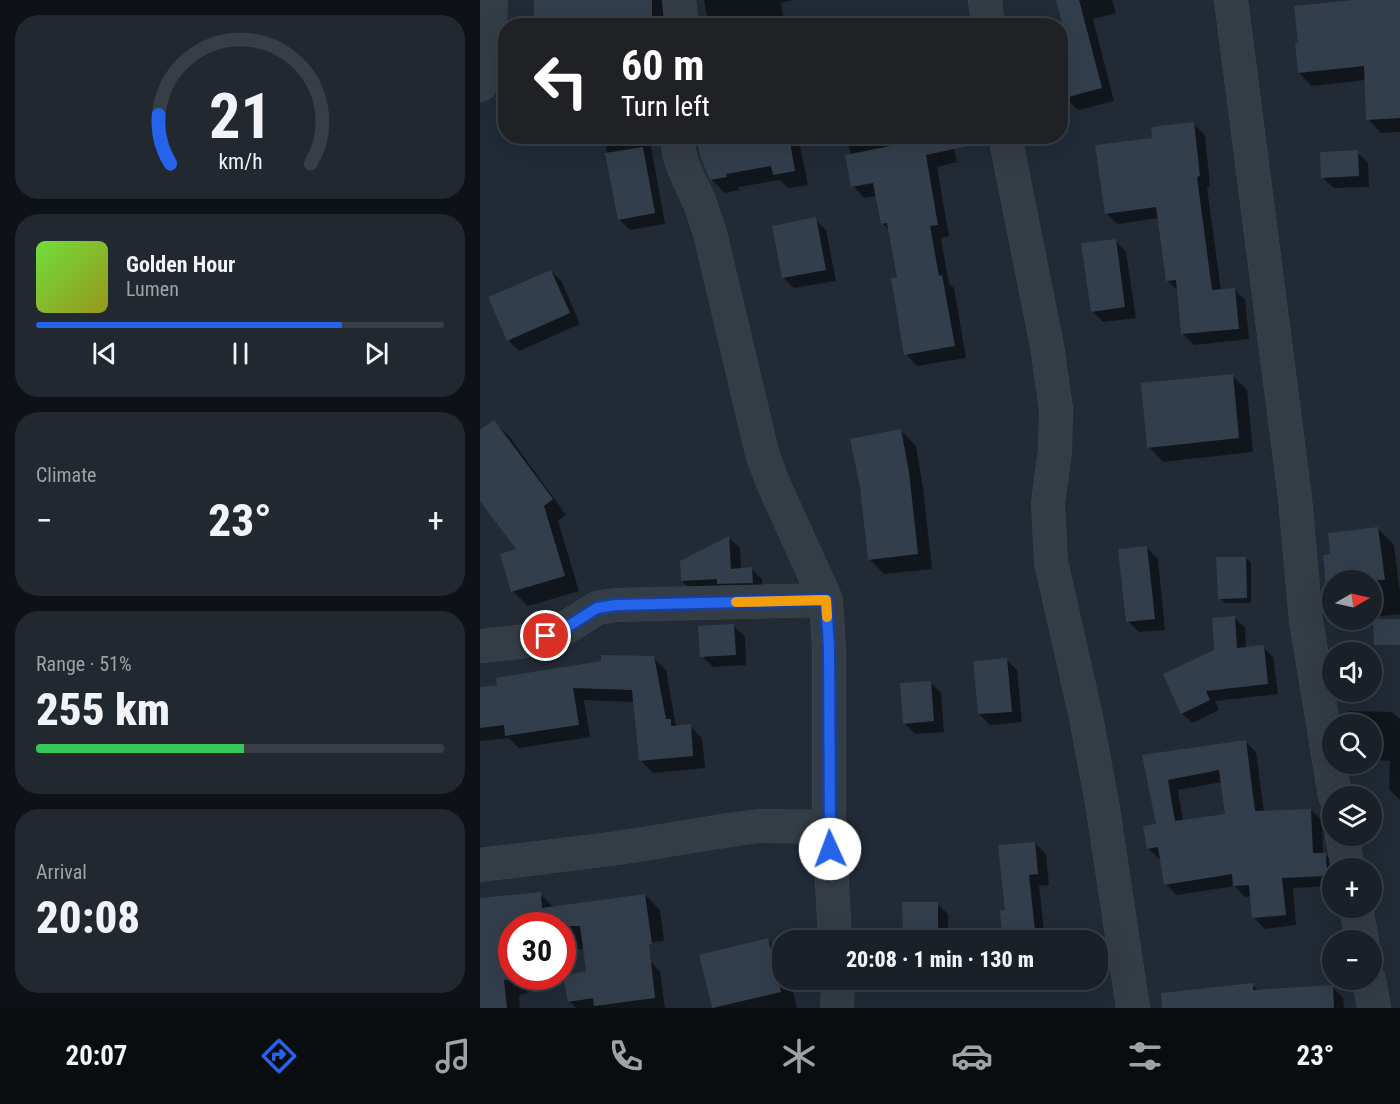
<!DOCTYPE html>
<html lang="en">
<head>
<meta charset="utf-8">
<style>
  body { margin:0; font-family:"Roboto Condensed",sans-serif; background:#222830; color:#f1f3f6; height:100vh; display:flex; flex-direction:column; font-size:22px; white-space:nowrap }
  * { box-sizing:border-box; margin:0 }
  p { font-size:20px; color:#9fa3a8 }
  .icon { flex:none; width:33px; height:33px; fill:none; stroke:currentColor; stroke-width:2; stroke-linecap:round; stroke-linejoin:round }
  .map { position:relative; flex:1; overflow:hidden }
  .panel { display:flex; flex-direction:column; gap:15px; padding:15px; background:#0e1216; width:480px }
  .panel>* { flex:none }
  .top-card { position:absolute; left:18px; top:18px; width:570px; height:126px; border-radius:24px; box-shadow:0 6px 24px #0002,0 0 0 2px #373e45; background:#202124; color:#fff; overflow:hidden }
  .needle { width:39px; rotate:81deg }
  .controls { position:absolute; left:842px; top:570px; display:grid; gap:12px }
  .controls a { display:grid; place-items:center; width:60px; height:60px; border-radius:50%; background:#192028; box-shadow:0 6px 24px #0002,0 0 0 2px #373e45; font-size:30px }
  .speed { position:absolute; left:18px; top:912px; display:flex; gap:12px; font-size:30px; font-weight:700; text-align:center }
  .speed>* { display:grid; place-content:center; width:78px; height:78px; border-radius:50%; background:#192028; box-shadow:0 6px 24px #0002,0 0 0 2px #373e45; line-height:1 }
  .speed .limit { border:9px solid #d22; background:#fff; color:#111 }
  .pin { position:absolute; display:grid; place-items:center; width:51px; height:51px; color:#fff; margin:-26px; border:3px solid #fff; border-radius:50%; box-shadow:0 2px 6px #0007 }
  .me { position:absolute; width:66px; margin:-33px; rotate:358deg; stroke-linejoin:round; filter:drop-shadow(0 0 4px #0008) }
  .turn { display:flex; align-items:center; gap:21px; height:126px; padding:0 24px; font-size:27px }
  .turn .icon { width:78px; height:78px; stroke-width:2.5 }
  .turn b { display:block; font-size:42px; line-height:51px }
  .big { font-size:45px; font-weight:800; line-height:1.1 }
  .panel .card { flex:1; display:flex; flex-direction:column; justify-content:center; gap:9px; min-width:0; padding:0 21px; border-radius:24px; background:#222830 }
  .panel .dial { align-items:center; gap:0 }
  .dial svg { height:156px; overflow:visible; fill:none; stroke:#373e45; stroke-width:7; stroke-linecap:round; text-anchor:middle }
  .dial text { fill:#f1f3f6; stroke:none }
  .song { display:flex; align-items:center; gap:18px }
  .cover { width:72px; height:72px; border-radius:9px; background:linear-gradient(135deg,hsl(100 70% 55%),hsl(60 70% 35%)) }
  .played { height:6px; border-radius:3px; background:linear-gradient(90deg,#2563eb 75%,#373e45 75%) }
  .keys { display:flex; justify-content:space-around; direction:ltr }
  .heat { display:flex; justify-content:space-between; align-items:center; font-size:33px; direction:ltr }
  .charge { height:9px; border-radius:4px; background:linear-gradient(90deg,#34c759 51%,#373e45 0) }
  .trip { position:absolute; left:292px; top:930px; width:336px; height:60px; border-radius:24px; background:#192028; box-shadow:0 6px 24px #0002,0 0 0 2px #373e45; font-weight:800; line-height:60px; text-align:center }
  .tab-bar { display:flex; height:96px; justify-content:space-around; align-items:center; background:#0a0d10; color:#9fa3a8 }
  .tab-bar .icon { width:42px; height:42px }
  .tab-bar .on { color:#2563eb }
  .tab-bar b { font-size:27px; color:#f1f3f6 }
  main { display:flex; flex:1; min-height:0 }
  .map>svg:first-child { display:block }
  .shadow { fill:#0007; fill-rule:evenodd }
  .building { fill:#333e4c; fill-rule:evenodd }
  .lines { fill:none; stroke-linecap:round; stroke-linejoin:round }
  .minor-casing { stroke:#3e454f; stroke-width:34 }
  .minor { stroke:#343c46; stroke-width:33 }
  .route-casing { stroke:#184099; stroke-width:15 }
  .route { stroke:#2563eb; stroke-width:10 }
  .slow { stroke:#f59e0b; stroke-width:10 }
</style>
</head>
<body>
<main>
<section class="panel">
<div class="card dial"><svg viewBox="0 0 100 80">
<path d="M14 69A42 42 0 1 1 86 69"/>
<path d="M14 69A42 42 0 0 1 8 44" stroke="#2563eb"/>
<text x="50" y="56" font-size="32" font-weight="700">21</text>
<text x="50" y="72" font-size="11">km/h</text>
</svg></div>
<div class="card">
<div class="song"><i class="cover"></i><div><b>Golden Hour</b><p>Lumen</p></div></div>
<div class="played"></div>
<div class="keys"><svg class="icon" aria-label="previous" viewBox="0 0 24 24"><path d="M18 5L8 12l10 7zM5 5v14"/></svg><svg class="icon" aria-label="pause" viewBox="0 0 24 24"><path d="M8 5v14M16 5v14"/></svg><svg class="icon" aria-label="next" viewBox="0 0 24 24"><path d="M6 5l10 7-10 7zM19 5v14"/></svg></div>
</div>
<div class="card"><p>Climate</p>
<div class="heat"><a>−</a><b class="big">23°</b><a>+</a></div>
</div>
<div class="card"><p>Range · 51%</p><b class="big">255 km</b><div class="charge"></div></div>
<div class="card"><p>Arrival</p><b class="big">20:08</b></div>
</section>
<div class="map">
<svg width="920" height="1008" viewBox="0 0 920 1008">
  <rect width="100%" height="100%" fill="#212a35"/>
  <path class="shadow" d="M55,0H183V26H55Z
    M224,0H314L301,3L304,22L295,26H233L228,21Z
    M578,0H632L636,13L613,19L634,101L598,110L585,97L588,41Z
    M887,0H920V132L901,133L888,119L886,80L832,86L819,73V44Z
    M714,124L725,135L730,187H727L741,291L754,289L765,300L769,339L714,345L703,334L699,292L687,280L679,218L637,224L626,213L674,139Z
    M124,136H169L185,224L150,230L139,219Z
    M217,136H318L328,185L308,188L300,180L259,187V190L245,193L231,179Z
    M367,136H471L477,162L457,167L469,236L461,238L469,284L474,288L486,358L437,366L426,354L419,279L410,231L402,223L397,196L384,198L373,186L371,156Z
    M877,152L888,163L889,187L854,188L842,177Z
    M335,219L346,230L356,281L314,288L303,277Z
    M635,240L646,252L656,318L623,322L612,311Z
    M71,271L82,282L100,324L39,351L28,340Z
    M752,375L767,390L773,452L683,462L669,447Z
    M14,422L29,436L86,515L78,521L99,591L48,606L33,591L39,550L0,484V432Z
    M421,431L436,446L443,488L452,569L404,574L389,559Z
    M898,529L914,545L920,592V614L891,617V580H852V590L848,586L852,555Z
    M249,538L260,548L261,569L271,568L282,579L283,593L213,592L202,581Z
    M667,548L678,559L685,630L659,632L648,621Z
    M766,558L771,563V603H745L740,598Z
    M755,618L765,628L766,649L783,647L793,657L798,694L735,701L739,710L712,723L702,713Z
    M254,626L265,637L266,665L233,667L222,656Z
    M173,657L186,670L196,726H210L222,738L225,768L173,773L160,760L155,702L104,700L110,737L39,748L29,738L0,741V688Z
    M526,659L537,670L542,722L510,725L499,714Z
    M450,682L461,693L464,732L435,734L424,723Z
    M869,711L912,712L920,719V800L909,789L910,761L891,760V724H869Z
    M765,741L776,752L784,812L831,810L842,821L843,854H845L856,865L852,868V886L813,888L816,925L785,929L774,918L771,896L765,897L755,886L697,895L686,884L682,859H679L668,848L677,825L664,756ZM742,782L747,815L703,822L698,790Z
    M555,843L566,854L569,885L559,886L565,940H524L521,912L526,911Z
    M60,894L74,908L165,895L180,910L184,941L82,951V926H32V976H46L50,992L39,995L40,1008H0V899Z
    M457,903L468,914V940H418L417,935H424Z
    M288,940L303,955V980H310L317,1008H234L221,956Z
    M170,961L180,971L185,1008H96L89,1001Z
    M772,985L779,991L852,987L863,998L864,1008H707Z"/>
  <path class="building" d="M54,0H172V26H54Z
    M576,0H599L622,88L584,98L580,87V41L586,40Z
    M873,0H920V118L886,120L884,66L818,73L815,43H818L814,6Z
    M714,122L720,176L717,177L732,290L755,288L759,329L701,334L696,280L686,281L676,207L625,214L615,145L672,138L671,127Z
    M216,136H309L315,171L293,175L291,166L246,174L247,177L230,180L220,156Z
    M409,136H487L488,146L446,155L458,225L450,226L459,276L462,275L475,346L424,355L411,278H417L407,223L401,224L393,183L371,187L365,155L411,146Z
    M163,147L175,213L138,220L125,153Z
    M878,150L879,176L841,178L840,152Z
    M336,217L346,270L302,278L292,226Z
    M636,239L645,307L611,312L601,243Z
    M71,270L90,313L27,341L8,297Z
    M753,374L759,438L667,448L661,383Z
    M14,420L73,499L64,506L85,576L31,592L20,554L36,549L0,501V430Z
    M421,429L429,472L438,554L388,560L380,487L370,439Z
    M898,527L905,580H852V586L846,587L843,555L850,554L848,533Z
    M249,536L251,569L272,567L273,583L237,584V579L201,581L200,561Z
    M667,546L675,619L646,622L638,549Z
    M736,557H766L767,598L738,599Z
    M755,616L757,648L784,645L788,684L726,691L730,700L701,714L683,674L734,650L732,618Z
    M893,619H920V645H894Z
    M254,624L256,655L220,657L218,626Z
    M121,655L174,656L186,719H191V726L211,724L213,756L159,761L152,690L93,688L99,725L25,736L24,725L0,728V687L17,685L16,678L121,661Z
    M527,658L532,712L498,714L493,661Z
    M451,681L454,721L423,724L420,683Z
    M766,740L775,811L831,809L833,853H846L847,876L802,878L806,915L772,918L769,885L753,886L752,874L684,885L678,847L667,849L663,826L676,824L662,755ZM739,770L745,814L695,821L688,780Z
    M555,842L558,874L549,875L556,940H522L520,910H525L518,845Z
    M61,892L62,908L165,894L172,944H169L175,998L114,1006L113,998L88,1002L83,976L106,971L100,926H32V979L24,980L27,1008H0V898Z
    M422,902H458V940H423Z
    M288,938L301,992L232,1008L219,955Z
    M773,983V990L853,985L854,1008H682L681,993Z"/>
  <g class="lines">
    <defs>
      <path id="minor" d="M199,0L202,26
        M505,0L508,26
        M751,0L815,498L826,621L855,796
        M0,85L9,55L11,0
        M197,136C198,162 209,178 219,201C223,211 226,222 230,233L282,453L293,483L346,600L349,649V827L355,940
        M525,136L567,346L576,409L575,451L568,503L571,562L606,717L623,809L653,1008
        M0,646L39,642L66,636L87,627L117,608L136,605L346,600
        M862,836L868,868
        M0,865L138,848L256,829L280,826L349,827
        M876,908L882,940
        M889,980L894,1008
        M357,1008L358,980"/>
    </defs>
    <use href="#minor" class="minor-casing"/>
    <use href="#minor" class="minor"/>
  </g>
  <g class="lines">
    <defs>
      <path id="route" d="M66,636L87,627L117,608L136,605L346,600L349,648L350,849"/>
    </defs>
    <use href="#route" class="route-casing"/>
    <use href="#route" class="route"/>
    <path class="slow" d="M256,602L346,600L347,617"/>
  </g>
</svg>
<div class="controls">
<a><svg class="needle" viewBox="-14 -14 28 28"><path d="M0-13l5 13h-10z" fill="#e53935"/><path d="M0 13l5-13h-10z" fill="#9fa3a8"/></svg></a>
<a><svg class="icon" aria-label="sound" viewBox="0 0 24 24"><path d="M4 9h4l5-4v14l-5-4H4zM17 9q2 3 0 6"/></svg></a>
<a><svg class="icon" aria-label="search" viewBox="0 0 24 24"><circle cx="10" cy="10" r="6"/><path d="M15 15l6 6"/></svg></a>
<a><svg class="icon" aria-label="layers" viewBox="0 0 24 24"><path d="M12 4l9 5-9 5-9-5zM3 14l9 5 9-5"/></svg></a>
<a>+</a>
<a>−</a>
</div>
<div class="speed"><div class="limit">30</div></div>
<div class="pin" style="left:66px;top:636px;background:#d93025"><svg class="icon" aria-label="arrive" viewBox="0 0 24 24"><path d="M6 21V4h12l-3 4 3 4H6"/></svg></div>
<svg class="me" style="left:350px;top:849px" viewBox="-20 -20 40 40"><circle r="19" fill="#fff"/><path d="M0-13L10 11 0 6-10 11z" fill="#2563eb"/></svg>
<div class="trip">20:08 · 1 min · 130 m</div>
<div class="top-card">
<div class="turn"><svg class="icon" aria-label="left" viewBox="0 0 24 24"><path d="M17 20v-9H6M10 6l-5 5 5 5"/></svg><div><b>60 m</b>Turn left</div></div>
</div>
</div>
</main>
<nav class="tab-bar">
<b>20:07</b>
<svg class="icon on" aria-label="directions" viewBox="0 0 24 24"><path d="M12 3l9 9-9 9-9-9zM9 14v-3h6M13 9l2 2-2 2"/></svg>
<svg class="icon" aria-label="music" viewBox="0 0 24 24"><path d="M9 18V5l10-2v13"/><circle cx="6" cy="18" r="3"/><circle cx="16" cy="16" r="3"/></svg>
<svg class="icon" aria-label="phone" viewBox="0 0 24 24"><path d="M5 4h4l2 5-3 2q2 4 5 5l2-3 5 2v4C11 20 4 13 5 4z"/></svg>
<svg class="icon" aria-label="climate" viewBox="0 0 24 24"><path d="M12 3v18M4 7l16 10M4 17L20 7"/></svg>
<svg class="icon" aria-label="car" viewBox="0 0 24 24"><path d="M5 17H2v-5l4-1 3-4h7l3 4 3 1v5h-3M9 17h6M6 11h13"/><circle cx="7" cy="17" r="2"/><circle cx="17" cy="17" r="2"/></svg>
<svg class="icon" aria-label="filters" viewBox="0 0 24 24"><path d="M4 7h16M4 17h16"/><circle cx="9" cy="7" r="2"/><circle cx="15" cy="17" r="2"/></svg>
<b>23°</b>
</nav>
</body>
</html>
